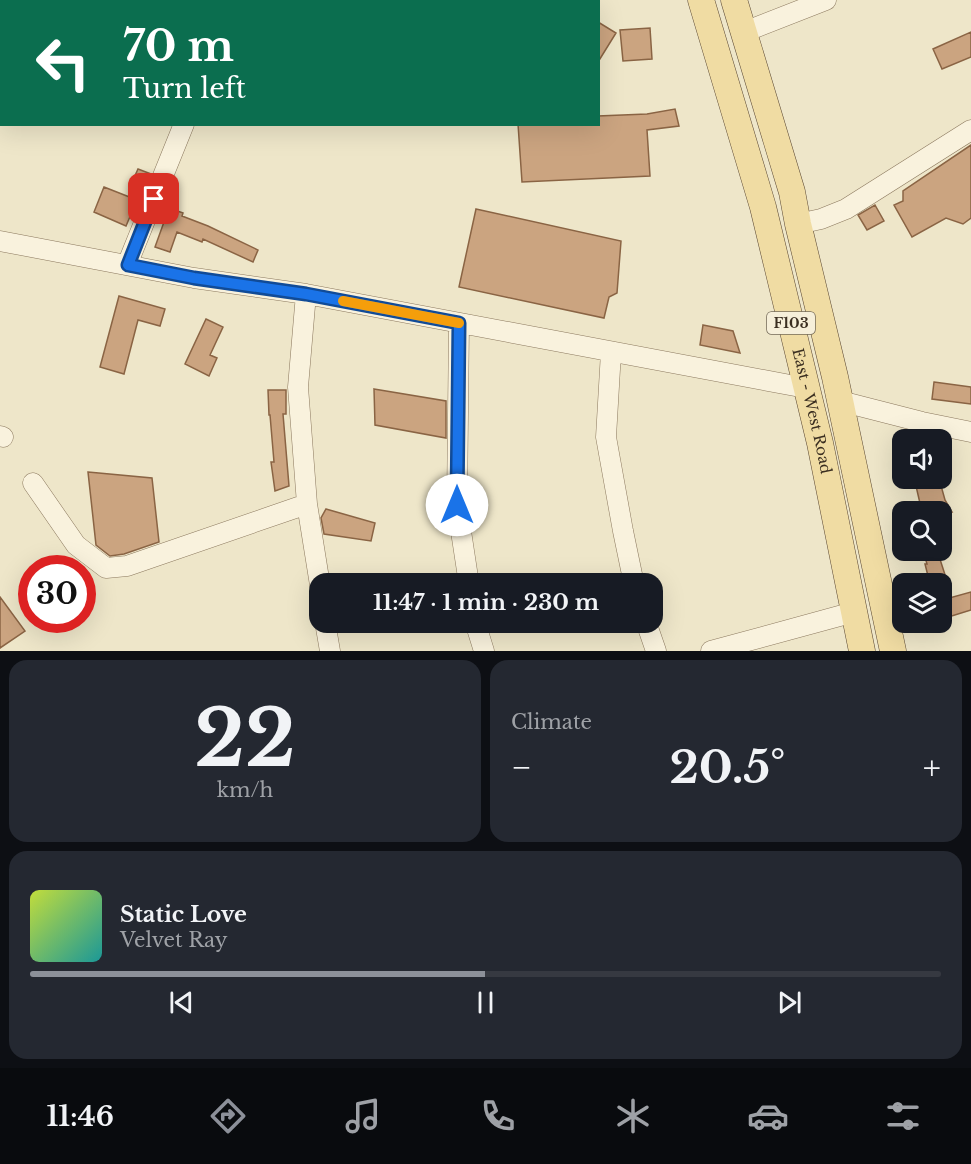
<!DOCTYPE html>
<html lang="en">
<head>
<meta charset="utf-8">
<style>
  body { margin:0; font-family:"Libre Baskerville",serif; background:#242831; color:#f1f3f6; height:100vh; display:flex; flex-direction:column; font-size:22px; white-space:nowrap }
  * { box-sizing:border-box; margin:0 }
  p { font-size:20px; color:#9ea1a6 }
  .icon { flex:none; width:33px; height:33px; fill:none; stroke:currentColor; stroke-width:2; stroke-linecap:round; stroke-linejoin:round }
  .map { position:relative; height:651px; overflow:hidden }
  .side { display:flex; flex-direction:column; gap:9px; padding:9px; background:#0d0f14; flex:1 }
  .side>* { flex:none }
  .banner { position:absolute; left:0px; top:0px; width:600px; height:126px; box-shadow:0 6px 24px #0002; background:#0b6e4f; color:#fff; overflow:hidden }
  .fabs { position:absolute; left:892px; top:429px; display:grid; gap:12px }
  .fabs a { display:grid; place-items:center; width:60px; height:60px; border-radius:12px; background:#171b24; box-shadow:0 6px 24px #0002; font-size:30px }
  .speed { position:absolute; left:18px; top:555px; display:flex; gap:12px; font-size:30px; font-weight:700; text-align:center }
  .speed>* { display:grid; place-content:center; width:78px; height:78px; border-radius:50%; background:#171b24; box-shadow:0 6px 24px #0002; line-height:1 }
  .speed .limit { border:9px solid #d22; background:#fff; color:#111 }
  .pin { position:absolute; display:grid; place-items:center; width:51px; height:51px; color:#fff; margin:-26px; border-radius:12px; box-shadow:0 3px 9px #0006 }
  .me { position:absolute; width:66px; margin:-33px; rotate:0deg; stroke-linejoin:round; filter:drop-shadow(0 0 4px #0008) }
  .turn { display:flex; align-items:center; gap:21px; height:126px; padding:0 24px; font-size:27px }
  .turn .icon { width:78px; height:78px; stroke-width:2.5 }
  .turn b { display:block; font-size:42px; line-height:51px }
  .big { font-size:45px; font-weight:800; line-height:1.1 }
  .side .widget { flex:1; display:flex; flex-direction:column; justify-content:center; gap:9px; min-width:0; padding:0 21px; border-radius:18px; background:#242831 }
  .side .dial { align-items:center; gap:0 }
  .dial b { font-size:78px; line-height:1 }
  .song { display:flex; align-items:center; gap:18px }
  .cover { width:72px; height:72px; border-radius:9px; background:linear-gradient(135deg,hsl(70 70% 55%),hsl(180 70% 35%)) }
  .played { height:6px; border-radius:3px; background:linear-gradient(90deg,#8c9099 50%,#363941 50%) }
  .keys { display:flex; justify-content:space-around; direction:ltr }
  .heat { display:flex; justify-content:space-between; align-items:center; font-size:33px; direction:ltr }
  .side .tiles { flex:1; display:grid; gap:9px; grid-template-columns:1fr 1fr }
  .widget:last-child { grid-column:span 2 }
  .trip { position:absolute; left:309px; top:573px; width:354px; height:60px; border-radius:18px; background:#171b24; box-shadow:0 6px 24px #0002; font-weight:800; line-height:60px; text-align:center }
  .dock { display:flex; height:96px; justify-content:space-around; align-items:center; background:#090b0e; color:#9ea1a6 }
  .dock .icon { width:42px; height:42px }
  .dock .active { color:#8c9099 }
  .dock b { font-size:27px; color:#f1f3f6 }
  .map>svg:first-child { display:block }
  .building { fill:#cba480; stroke:#8a6444; stroke-width:1.5 }
  .lines { fill:none; stroke-linecap:round; stroke-linejoin:round }
  .minor-casing { stroke:#8b785e; stroke-width:21 }
  .major-casing { stroke:#594632; stroke-width:27 }
  .minor { stroke:#f9f2dd; stroke-width:20 }
  .major { stroke:#f0dca3; stroke-width:26 }
  .route-casing { stroke:#114b97; stroke-width:15 }
  .route { stroke:#1a73e8; stroke-width:10 }
  .slow { stroke:#f59e0b; stroke-width:10 }
  .labels { text-anchor:middle; stroke-width:5; stroke-linejoin:round; paint-order:stroke }
  .shield { fill:#f6efd9; stroke:#736958; stroke-width:1.5 }
  .shield-label { font-size:14px; font-weight:bold; fill:#3b2f21 }
  .street-label { font-size:15px; fill:#3b2f21; stroke:#f6efd9 }
</style>
</head>
<body>
<div class="map">
<svg width="971" height="651" viewBox="0 0 971 651">
  <rect width="100%" height="100%" fill="#eee6c9"/>
  <path class="building" d="M598,22L616,33L598,62Z
    M650,28L652,59L623,61L620,30Z
    M971,32V57L942,69L933,49Z
    M675,109L679,126L647,130L650,176L522,182L518,124H598V116L647,114Z
    M971,145V218L963,224L946,218L912,237L894,205L903,201V191Z
    M138,169L151,174L143,193L130,187Z
    M104,187L137,200L126,226L94,212Z
    M875,205L884,221L867,230L858,215Z
    M169,208L183,213L182,216L208,226L258,250L253,262L203,239L202,242L177,232L170,252L155,247Z
    M476,209L621,241L617,293L609,297L604,318L459,287Z
    M119,296L165,309L160,326L138,320L124,374L100,367Z
    M206,319L223,327L210,355L217,358L209,376L185,364Z
    M703,325L733,331L740,353L700,345Z
    M934,382L971,387V404L932,399Z
    M374,389L446,401V438L375,425Z
    M268,390H286V414H283L289,486L275,491L271,462H274L270,415H269Z
    M88,472L152,478L159,542L124,554L110,556L96,545Z
    M917,478H937L938,482H940L945,500L952,512H922L916,486H919Z
    M326,509L375,523L371,541L324,534L321,518Z
    M923,550H937L948,584H930L925,564H927Z
    M971,592V610L942,619V600Z
    M0,597L25,631L0,648Z"/>
  <g class="lines">
    <defs>
      <path id="minor" d="M39,2L40,0
        M232,2L233,0
        M744,32L826,0
        M0,60L2,57
        M798,224L821,219L846,209L971,130
        M0,241L194,278L306,294L806,388
        M127,265L184,124
        M306,294L298,387L307,504L320,585
        M459,323L457,505L469,584
        M611,352L606,437L623,531L634,584
        M840,401L922,422L971,432
        M0,436L3,437
        M33,483L76,545L106,568L127,566L307,504
        M325,622L330,651
        M475,622L484,651
        M646,622L656,651
        M711,651L854,612"/>
      <g id="major">
        <path id="s1" d="M701,0L763,207L820,443L862,651"/>
        <path d="M734,0L792,192L798,224L835,377L893,651"/>
      </g>
    </defs>
    <use href="#minor" class="minor-casing"/>
    <use href="#major" class="major-casing"/>
    <use href="#minor" class="minor"/>
    <use href="#major" class="major"/>
  </g>
  <g class="lines">
    <defs>
      <path id="route" d="M154,199L128,265L194,278L306,294L459,323L457,505"/>
    </defs>
    <use href="#route" class="route-casing"/>
    <use href="#route" class="route"/>
    <path class="slow" d="M343,301L459,323"/>
  </g>
  <g class="labels">
    <rect class="shield" x="767" y="312" width="48" height="22" rx="4.5"/>
    <g class="shield-label">
      <text x="791" y="328">F103</text>
    </g>
    <g class="street-label">
      <text dy="5" stroke="none"><textPath href="#s1" startOffset="426">East - West Road</textPath></text>
    </g>
  </g>
</svg>
<div class="fabs">
<a><svg class="icon" aria-label="sound" viewBox="0 0 24 24"><path d="M4 9h4l5-4v14l-5-4H4zM17 9q2 3 0 6"/></svg></a>
<a><svg class="icon" aria-label="search" viewBox="0 0 24 24"><circle cx="10" cy="10" r="6"/><path d="M15 15l6 6"/></svg></a>
<a><svg class="icon" aria-label="layers" viewBox="0 0 24 24"><path d="M12 4l9 5-9 5-9-5zM3 14l9 5 9-5"/></svg></a>
</div>
<div class="speed"><div class="limit">30</div></div>
<div class="pin" style="left:154px;top:199px;background:#d93025"><svg class="icon" aria-label="arrive" viewBox="0 0 24 24"><path d="M6 21V4h12l-3 4 3 4H6"/></svg></div>
<svg class="me" style="left:457px;top:505px" viewBox="-20 -20 40 40"><circle r="19" fill="#fff"/><path d="M0-13L10 11 0 6-10 11z" fill="#1a73e8"/></svg>
<div class="trip">11:47 · 1 min · 230 m</div>
<div class="banner">
<div class="turn"><svg class="icon" aria-label="left" viewBox="0 0 24 24"><path d="M17 20v-9H6M10 6l-5 5 5 5"/></svg><div><b>70 m</b>Turn left</div></div>
</div>
</div>
<section class="side">
<div class="tiles">
<div class="widget dial"><b>22</b><p>km/h</p></div>
<div class="widget"><p>Climate</p>
<div class="heat"><a>−</a><b class="big">20.5°</b><a>+</a></div>
</div>
<div class="widget">
<div class="song"><i class="cover"></i><div><b>Static Love</b><p>Velvet Ray</p></div></div>
<div class="played"></div>
<div class="keys"><svg class="icon" aria-label="previous" viewBox="0 0 24 24"><path d="M18 5L8 12l10 7zM5 5v14"/></svg><svg class="icon" aria-label="pause" viewBox="0 0 24 24"><path d="M8 5v14M16 5v14"/></svg><svg class="icon" aria-label="next" viewBox="0 0 24 24"><path d="M6 5l10 7-10 7zM19 5v14"/></svg></div>
</div>
</div>
</section>
<nav class="dock">
<b>11:46</b>
<svg class="icon active" aria-label="directions" viewBox="0 0 24 24"><path d="M12 3l9 9-9 9-9-9zM9 14v-3h6M13 9l2 2-2 2"/></svg>
<svg class="icon" aria-label="music" viewBox="0 0 24 24"><path d="M9 18V5l10-2v13"/><circle cx="6" cy="18" r="3"/><circle cx="16" cy="16" r="3"/></svg>
<svg class="icon" aria-label="phone" viewBox="0 0 24 24"><path d="M5 4h4l2 5-3 2q2 4 5 5l2-3 5 2v4C11 20 4 13 5 4z"/></svg>
<svg class="icon" aria-label="climate" viewBox="0 0 24 24"><path d="M12 3v18M4 7l16 10M4 17L20 7"/></svg>
<svg class="icon" aria-label="car" viewBox="0 0 24 24"><path d="M5 17H2v-5l4-1 3-4h7l3 4 3 1v5h-3M9 17h6M6 11h13"/><circle cx="7" cy="17" r="2"/><circle cx="17" cy="17" r="2"/></svg>
<svg class="icon" aria-label="filters" viewBox="0 0 24 24"><path d="M4 7h16M4 17h16"/><circle cx="9" cy="7" r="2"/><circle cx="15" cy="17" r="2"/></svg>
</nav>
</body>
</html>
